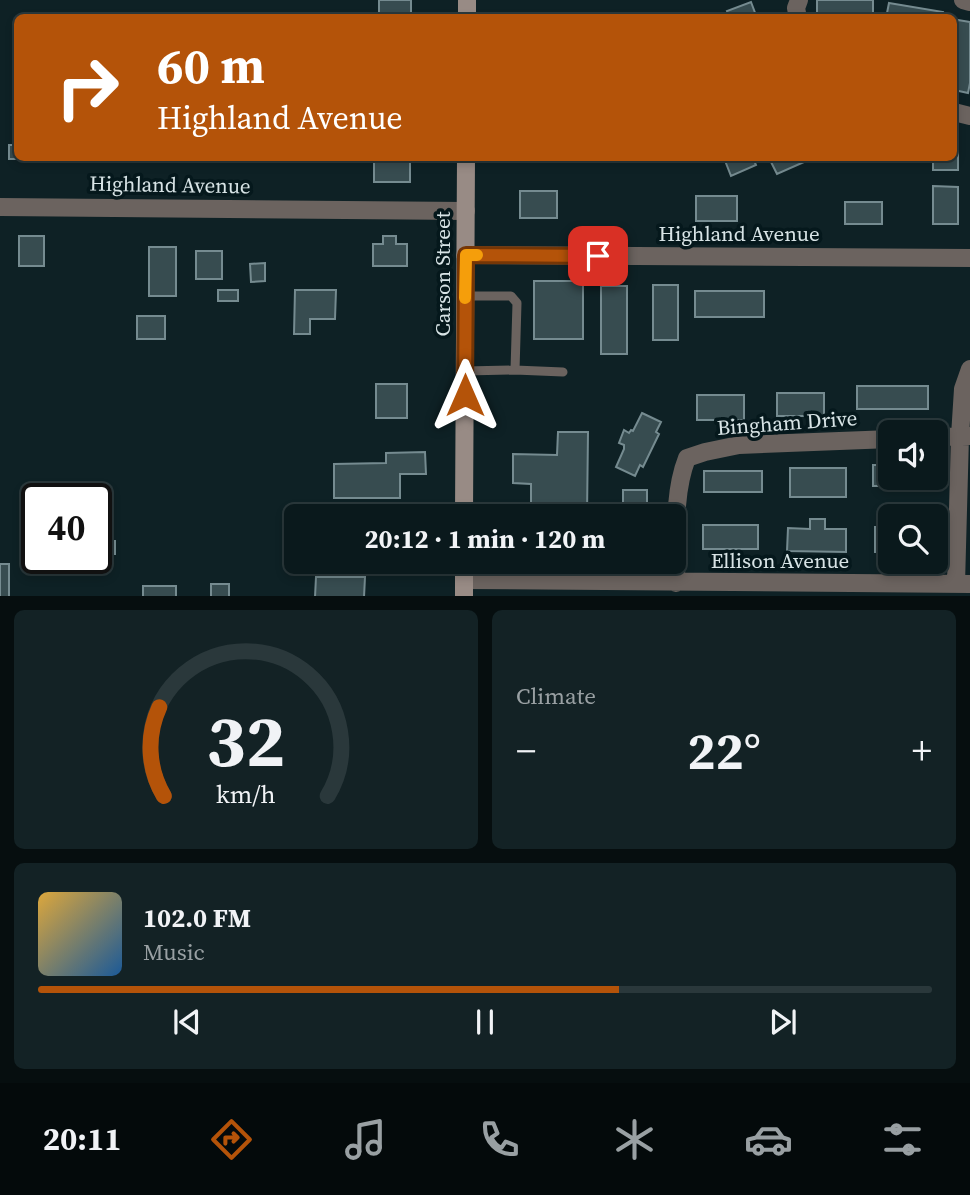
<!DOCTYPE html>
<html lang="en">
<head>
<meta charset="utf-8">
<style>
  body { margin:0; font-family:"Source Serif 4",serif; background:#132225; color:#f1f3f6; height:100vh; display:flex; flex-direction:column; font-size:26px; white-space:nowrap }
  * { box-sizing:border-box; margin:0 }
  p { font-size:23px; color:#99a0a3 }
  .icon { flex:none; width:38px; height:38px; fill:none; stroke:currentColor; stroke-width:2; stroke-linecap:round; stroke-linejoin:round }
  .map { position:relative; height:596px; overflow:hidden }
  .panel { display:flex; flex-direction:column; gap:14px; padding:14px; background:#060e0f; flex:1 }
  .panel>* { flex:none }
  .banner { position:absolute; left:14px; top:14px; width:943px; height:147px; border-radius:10px; box-shadow:0 4px 10px #0003,0 0 0 2px #2a383b; background:#b45309; color:#fff; overflow:hidden }
  .controls { position:absolute; left:878px; top:420px; display:grid; gap:14px }
  .controls a { display:grid; place-items:center; width:70px; height:70px; border-radius:10px; background:#0a191c; box-shadow:0 4px 10px #0003,0 0 0 2px #2a383b; font-size:35px }
  .speed { position:absolute; left:21px; top:483px; display:flex; gap:14px; font-size:35px; font-weight:700; text-align:center }
  .speed>* { display:grid; place-content:center; width:91px; height:91px; border-radius:50%; background:#0a191c; box-shadow:0 4px 10px #0003,0 0 0 2px #2a383b; line-height:1 }
  .speed .limit { border:4px solid #111; border-radius:10px; background:#fff; color:#111 }
  .pin { position:absolute; display:grid; place-items:center; width:60px; height:60px; color:#fff; margin:-30px; border-radius:14px; box-shadow:0 4px 10px #0006 }
  .me { position:absolute; width:77px; margin:-38px; rotate:0deg; stroke-linejoin:round; filter:drop-shadow(0 0 5px #0008) }
  .turn { display:flex; align-items:center; gap:24px; height:147px; padding:0 28px; font-size:32px }
  .turn .icon { width:91px; height:91px; stroke-width:2.5 }
  .turn b { display:block; font-size:49px; line-height:60px }
  .big { font-size:52px; font-weight:700; line-height:1.1 }
  .panel .tile { flex:1; display:flex; flex-direction:column; justify-content:center; gap:10px; min-width:0; padding:0 24px; border-radius:10px; background:#132225 }
  .panel .dial { align-items:center; gap:0 }
  .dial svg { height:182px; overflow:visible; fill:none; stroke:#2a383b; stroke-width:7; stroke-linecap:round; text-anchor:middle }
  .dial text { fill:#f1f3f6; stroke:none }
  .song { display:flex; align-items:center; gap:21px }
  .cover { width:84px; height:84px; border-radius:10px; background:linear-gradient(135deg,hsl(40 70% 55%),hsl(210 70% 35%)) }
  .played { height:7px; border-radius:4px; background:linear-gradient(90deg,#b45309 65%,#2a383b 65%) }
  .keys { display:flex; justify-content:space-around; direction:ltr }
  .heat { display:flex; justify-content:space-between; align-items:center; font-size:38px; direction:ltr }
  .panel .tiles { flex:1; display:grid; gap:14px; grid-template-columns:1fr 1fr }
  .tile:last-child { grid-column:span 2 }
  .trip { position:absolute; left:284px; top:504px; width:402px; height:70px; border-radius:10px; background:#0a191c; box-shadow:0 4px 10px #0003,0 0 0 2px #2a383b; font-weight:700; line-height:70px; text-align:center }
  .tabs { display:flex; height:112px; justify-content:space-around; align-items:center; background:#040a0b; color:#99a0a3 }
  .tabs .icon { width:49px; height:49px }
  .tabs .on { color:#b45309 }
  .tabs b { font-size:32px; color:#f1f3f6 }
  .map>svg:first-child { display:block }
  .building { fill:#374c50; stroke:#758b90; stroke-width:2 }
  .lines { fill:none; stroke-linecap:round; stroke-linejoin:round }
  .lane { stroke:#6b635f; stroke-width:9 }
  .street { stroke:#6b635f; stroke-width:18 }
  .secondary { stroke:#988b85; stroke-width:18 }
  .route-casing { stroke:#753606; stroke-width:18 }
  .route { stroke:#b45309; stroke-width:12 }
  .slow { stroke:#f59e0b; stroke-width:12 }
  .labels { text-anchor:middle; stroke-width:7; stroke-linejoin:round; paint-order:stroke }
  .street-label { font-size:21px; fill:#d8e4e6; stroke:#05181c }
</style>
</head>
<body>
<div class="map">
<svg width="970" height="597" viewBox="0 0 970 597">
  <rect width="100%" height="100%" fill="#0e2125"/>
  <path class="building" d="M379,0H411V16H379Z
    M817,0H873V18H817Z
    M751,2L757,18H730L727,11Z
    M889,3L943,12L942,18H886Z
    M958,20L970,22V83L968,93L954,90V38Z
    M954,133H958V170H933V158H954Z
    M9,145H18V158L51,159H9Z
    M386,158H410V182H374V159H386Z
    M724,158H753L756,165L731,176Z
    M769,158H813L777,174Z
    M933,186L958,187V224H933Z
    M520,191H557V218H520Z
    M696,196H737V221H696Z
    M845,202H882V224H845Z
    M19,236H44V266H19Z
    M383,236H396V244H407V266H373V244H383Z
    M149,247H176V296H149Z
    M196,251H222V279H196Z
    M265,263V281L251,282L250,264Z
    M534,281H583V339H534Z
    M653,285H678V340H653Z
    M601,286H627V354H601Z
    M218,290H238V301H218Z
    M295,290H336L335,319H310V334H294Z
    M695,291H764V317H695Z
    M137,316H165V339H137Z
    M376,384H407V418H376Z
    M857,386H928V409H857Z
    M777,393H824V416H777Z
    M697,395H744V420H697Z
    M642,413L661,422L656,432L659,434L643,467L640,465L635,476L616,467L624,449V445L619,443L624,430L629,433L631,430L633,431Z
    M558,432H588L587,516H531V484L513,483V454L557,455Z
    M425,452L426,474H400V498H334V464L386,463V453Z
    M873,465H891V478H930V486H873Z
    M790,468H846V497H790Z
    M704,471H762V492H704Z
    M623,490H647V516H623Z
    M810,519H825V529H846V552L787,551L788,528L810,529Z
    M703,525H758V549H703Z
    M875,527H891V552H875Z
    M96,541H115V554H96Z
    M0,564H9V597H0Z
    M316,577H365L364,597H315Z
    M211,584H229V597H211Z
    M143,586H176V597H143Z"/>
  <g class="lines">
    <path class="lane" d="M515,370L563,372
      M465,371L515,370L517,303L511,296H465"/>
    <path class="street" d="M963,0L970,2
      M798,18L796,8L799,0
      M954,112L970,116
      M0,207L466,211
      M465,255L970,258
      M936,437L970,436
      M464,580L970,584
      M676,583C677,543 672,496 687,458L705,452L739,445L891,439
      M956,584L960,436L963,389L970,369"/>
    <path class="secondary" d="M467,18V0
      M464,516L466,158
      M464,597V562"/>
  </g>
  <g class="lines">
    <defs>
      <path id="route" d="M465,395L466,255L598,256"/>
    </defs>
    <use href="#route" class="route-casing"/>
    <use href="#route" class="route"/>
    <path class="slow" d="M465,298L466,255H477"/>
  </g>
  <g class="labels">
    <g class="street-label">
      <text transform="translate(170 185) rotate(1)" y="7">Highland Avenue</text>
      <text x="739" y="241">Highland Avenue</text>
      <text transform="translate(443 274) rotate(-90)" y="7">Carson Street</text>
      <text transform="translate(787 423) rotate(-4)" y="7">Bingham Drive</text>
      <text x="780" y="568">Ellison Avenue</text>
    </g>
  </g>
</svg>
<div class="controls">
<a><svg class="icon" aria-label="sound" viewBox="0 0 24 24"><path d="M4 9h4l5-4v14l-5-4H4zM17 9q2 3 0 6"/></svg></a>
<a><svg class="icon" aria-label="search" viewBox="0 0 24 24"><circle cx="10" cy="10" r="6"/><path d="M15 15l6 6"/></svg></a>
</div>
<div class="speed"><div class="limit">40</div></div>
<div class="pin" style="left:598px;top:256px;background:#d93025"><svg class="icon" aria-label="arrive" viewBox="0 0 24 24"><path d="M6 21V4h12l-3 4 3 4H6"/></svg></div>
<svg class="me" style="left:465px;top:395px" viewBox="-20 -20 40 40"><path d="M0-17L14 15 0 8-14 15z" fill="#b45309" stroke="#fff" stroke-width="4"/></svg>
<div class="trip">20:12 · 1 min · 120 m</div>
<div class="banner">
<div class="turn"><svg class="icon" aria-label="right" viewBox="0 0 24 24"><path d="M7 20v-9h11M14 6l5 5-5 5"/></svg><div><b>60 m</b>Highland Avenue</div></div>
</div>
</div>
<section class="panel">
<div class="tiles">
<div class="tile dial"><svg viewBox="0 0 100 80">
<path d="M14 69A42 42 0 1 1 86 69"/>
<path d="M14 69A42 42 0 0 1 12 30" stroke="#b45309"/>
<text x="50" y="56" font-size="32" font-weight="700">32</text>
<text x="50" y="72" font-size="11">km/h</text>
</svg></div>
<div class="tile"><p>Climate</p>
<div class="heat"><a>−</a><b class="big">22°</b><a>+</a></div>
</div>
<div class="tile">
<div class="song"><i class="cover"></i><div><b>102.0 FM</b><p>Music</p></div></div>
<div class="played"></div>
<div class="keys"><svg class="icon" aria-label="previous" viewBox="0 0 24 24"><path d="M18 5L8 12l10 7zM5 5v14"/></svg><svg class="icon" aria-label="pause" viewBox="0 0 24 24"><path d="M8 5v14M16 5v14"/></svg><svg class="icon" aria-label="next" viewBox="0 0 24 24"><path d="M6 5l10 7-10 7zM19 5v14"/></svg></div>
</div>
</div>
</section>
<nav class="tabs">
<b>20:11</b>
<svg class="icon on" aria-label="directions" viewBox="0 0 24 24"><path d="M12 3l9 9-9 9-9-9zM9 14v-3h6M13 9l2 2-2 2"/></svg>
<svg class="icon" aria-label="music" viewBox="0 0 24 24"><path d="M9 18V5l10-2v13"/><circle cx="6" cy="18" r="3"/><circle cx="16" cy="16" r="3"/></svg>
<svg class="icon" aria-label="phone" viewBox="0 0 24 24"><path d="M5 4h4l2 5-3 2q2 4 5 5l2-3 5 2v4C11 20 4 13 5 4z"/></svg>
<svg class="icon" aria-label="climate" viewBox="0 0 24 24"><path d="M12 3v18M4 7l16 10M4 17L20 7"/></svg>
<svg class="icon" aria-label="car" viewBox="0 0 24 24"><path d="M5 17H2v-5l4-1 3-4h7l3 4 3 1v5h-3M9 17h6M6 11h13"/><circle cx="7" cy="17" r="2"/><circle cx="17" cy="17" r="2"/></svg>
<svg class="icon" aria-label="filters" viewBox="0 0 24 24"><path d="M4 7h16M4 17h16"/><circle cx="9" cy="7" r="2"/><circle cx="15" cy="17" r="2"/></svg>
</nav>
</body>
</html>
